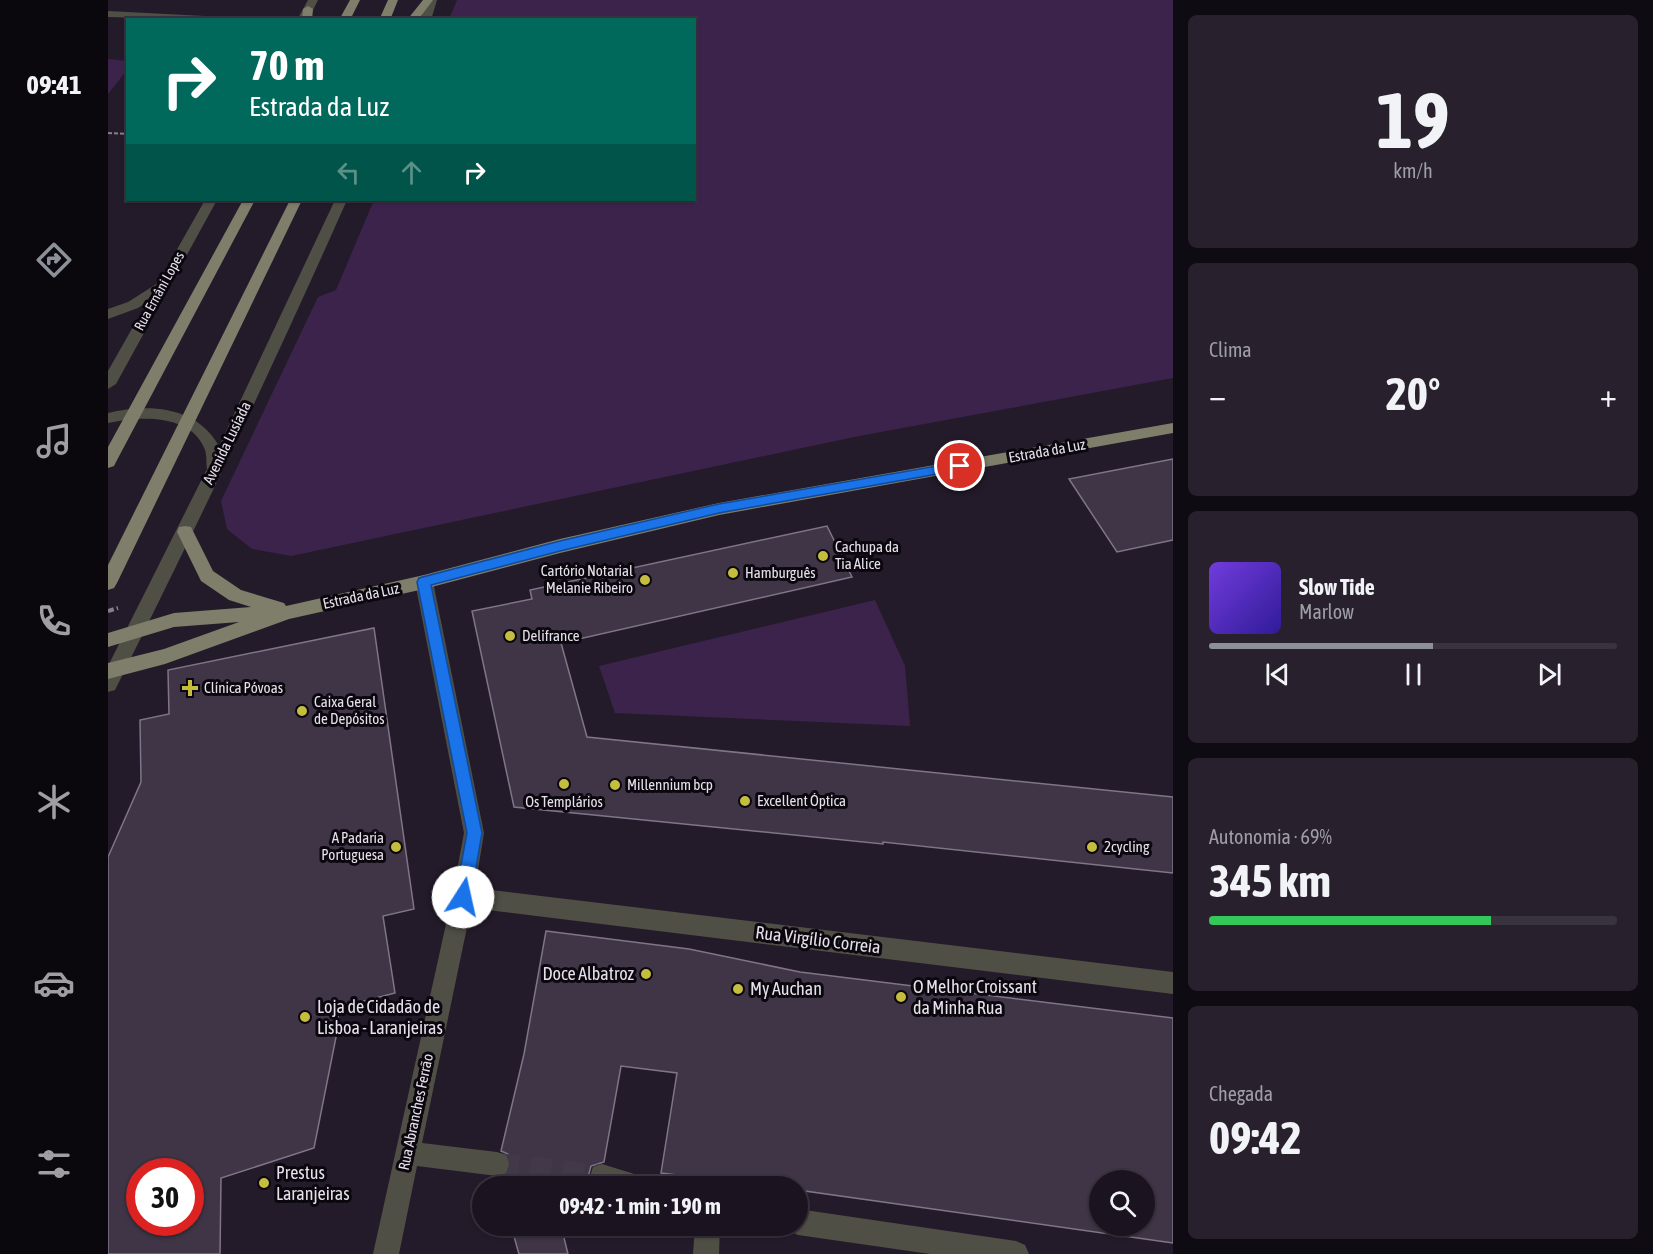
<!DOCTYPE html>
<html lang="pt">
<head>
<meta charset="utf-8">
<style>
  body { margin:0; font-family:"Asap Condensed",sans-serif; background:#28212d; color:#f1f3f6; height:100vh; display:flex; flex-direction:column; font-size:22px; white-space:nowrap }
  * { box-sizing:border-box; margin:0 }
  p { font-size:20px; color:#a09ea5 }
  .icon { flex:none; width:33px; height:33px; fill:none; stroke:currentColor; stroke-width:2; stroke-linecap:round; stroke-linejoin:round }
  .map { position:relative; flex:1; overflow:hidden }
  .sheet { display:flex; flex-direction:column; gap:15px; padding:15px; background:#0f0b12; width:480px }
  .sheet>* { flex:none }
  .banner { position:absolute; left:18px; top:18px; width:570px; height:183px; border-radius:0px; box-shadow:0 2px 4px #0004,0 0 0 2px #39333e; background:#00695c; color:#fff; overflow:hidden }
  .fabs { position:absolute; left:981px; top:1170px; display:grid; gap:12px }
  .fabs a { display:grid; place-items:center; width:66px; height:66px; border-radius:50%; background:#1b1420; box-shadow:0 2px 4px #0004,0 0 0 2px #39333e; font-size:30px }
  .speed { position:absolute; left:18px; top:1158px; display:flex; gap:12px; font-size:30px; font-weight:700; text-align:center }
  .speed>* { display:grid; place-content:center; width:78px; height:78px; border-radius:50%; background:#1b1420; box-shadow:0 2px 4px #0004,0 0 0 2px #39333e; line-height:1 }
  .speed .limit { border:9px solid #d22; background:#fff; color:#111 }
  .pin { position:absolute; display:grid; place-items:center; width:51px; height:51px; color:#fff; margin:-26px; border:3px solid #fff; border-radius:50%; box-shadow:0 2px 6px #0007 }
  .me { position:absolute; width:66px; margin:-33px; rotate:10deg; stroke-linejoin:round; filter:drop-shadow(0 0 4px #0008) }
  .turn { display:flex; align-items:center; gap:21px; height:126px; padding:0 24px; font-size:27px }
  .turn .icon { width:78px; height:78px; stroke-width:2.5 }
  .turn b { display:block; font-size:42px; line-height:51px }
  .lanes { display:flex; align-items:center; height:57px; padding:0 24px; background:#0003; justify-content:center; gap:30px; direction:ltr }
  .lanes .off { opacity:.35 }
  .big { font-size:45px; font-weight:700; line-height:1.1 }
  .sheet .card { flex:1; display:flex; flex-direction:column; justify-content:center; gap:9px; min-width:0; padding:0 21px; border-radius:9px; background:#28212d }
  .sheet .dial { align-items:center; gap:0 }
  .dial b { font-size:78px; line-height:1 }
  .song { display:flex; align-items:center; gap:18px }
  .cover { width:72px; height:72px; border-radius:9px; background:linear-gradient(135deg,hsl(260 70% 55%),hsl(250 70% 35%)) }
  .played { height:6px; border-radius:3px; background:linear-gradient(90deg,#8c9099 55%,#39333e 55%) }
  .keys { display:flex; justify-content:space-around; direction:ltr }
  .heat { display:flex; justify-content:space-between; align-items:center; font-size:33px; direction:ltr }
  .charge { height:9px; border-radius:4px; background:linear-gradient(90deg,#34c759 69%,#39333e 0) }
  .trip { position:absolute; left:364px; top:1176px; width:336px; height:60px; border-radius:30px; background:#1b1420; box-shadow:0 2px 4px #0004,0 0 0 2px #39333e; font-weight:700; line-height:60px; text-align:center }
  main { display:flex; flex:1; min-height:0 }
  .dock { display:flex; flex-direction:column; width:108px; justify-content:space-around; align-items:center; background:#0b080d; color:#a09ea5 }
  .dock .icon { width:42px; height:42px }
  .dock .current { color:#8c9099 }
  .dock b { font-size:27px; color:#f1f3f6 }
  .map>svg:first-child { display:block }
  .green { fill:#3c234c }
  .building { fill:#3f3546; stroke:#807588; stroke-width:1.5; fill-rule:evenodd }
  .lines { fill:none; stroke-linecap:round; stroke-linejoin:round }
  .minor-tunnel { stroke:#413947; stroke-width:22; stroke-dasharray:22 11; stroke-linecap:butt }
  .path-far1 { stroke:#877f8c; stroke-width:2; stroke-dasharray:4 2; stroke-linecap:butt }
  .path { stroke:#877f8c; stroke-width:4; stroke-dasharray:6 3; stroke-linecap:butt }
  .minor { fill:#4f4f46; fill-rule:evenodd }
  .major { fill:#7e7e6b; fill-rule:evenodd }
  .route { fill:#1a73e8; stroke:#114b97; stroke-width:1.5 }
  .poi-dot { fill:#c4bd3e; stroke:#0b070e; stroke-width:2 }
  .labels { text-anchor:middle; stroke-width:6; stroke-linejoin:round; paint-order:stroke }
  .far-street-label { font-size:14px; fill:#e6e0eb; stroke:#0b070e }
  .street-label { font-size:15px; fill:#e6e0eb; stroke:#0b070e }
  .poi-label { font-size:15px; fill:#e6e0eb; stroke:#0b070e; text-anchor:start }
  .near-street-label { font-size:18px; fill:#e6e0eb; stroke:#0b070e }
  .near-poi-label { font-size:18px; fill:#e6e0eb; stroke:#0b070e; text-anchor:start }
</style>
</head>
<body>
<main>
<nav class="dock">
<b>09:41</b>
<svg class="icon current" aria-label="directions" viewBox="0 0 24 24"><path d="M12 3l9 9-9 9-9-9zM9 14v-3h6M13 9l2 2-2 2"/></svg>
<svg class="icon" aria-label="music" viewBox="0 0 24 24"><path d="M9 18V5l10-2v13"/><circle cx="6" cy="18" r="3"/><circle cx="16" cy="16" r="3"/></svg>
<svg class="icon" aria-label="phone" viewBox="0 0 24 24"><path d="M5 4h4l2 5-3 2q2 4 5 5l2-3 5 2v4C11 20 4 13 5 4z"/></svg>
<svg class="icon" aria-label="climate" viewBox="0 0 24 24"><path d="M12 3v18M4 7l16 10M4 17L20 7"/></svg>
<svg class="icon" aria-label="car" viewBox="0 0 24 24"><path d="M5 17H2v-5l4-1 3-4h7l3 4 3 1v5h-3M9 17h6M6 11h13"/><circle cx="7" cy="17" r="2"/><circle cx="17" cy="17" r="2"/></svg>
<svg class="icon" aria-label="filters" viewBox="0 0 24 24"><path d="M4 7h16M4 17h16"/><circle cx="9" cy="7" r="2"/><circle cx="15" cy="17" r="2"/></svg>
</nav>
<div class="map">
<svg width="1065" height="1254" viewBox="0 0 1065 1254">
  <rect width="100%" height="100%" fill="#241b2a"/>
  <path class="green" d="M349,0H1065V378L751,436L183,556L144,549L119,529L113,501L210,297L228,290L266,200H586V20L341,19Z
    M0,59L19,61V70L0,94Z
    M767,600L797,666L802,726L507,713L491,666Z"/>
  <path class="building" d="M1065,459V540L1009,552L961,479Z
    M719,526L744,577L453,643L479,737L1065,797V873L775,842V844L406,807L364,611L424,599L422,590Z
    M266,628L306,909L275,916L287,993L229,1008L231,1022L206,1148L113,1178L112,1254H0V857L33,782L32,720L61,714L60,670ZM32,1172H82V1222H32Z
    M438,931L581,949L692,972L1065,1018V1243L690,1190V1186H660L553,1173L569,1073L513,1066L496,1162L483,1166L480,1177L483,1186H386L387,1178L399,1175L403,1165L400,1154L393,1151L416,1054ZM992,1180H1036V1226H992Z
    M403,1226H453L460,1254H411Z"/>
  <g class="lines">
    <path class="minor-tunnel" d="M389,1164L494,1176"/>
    <path class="path-far1" d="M0,133L20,134"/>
    <path class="path" d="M0,611L10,608"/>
    <path class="minor" d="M200,0H210L200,20H189Z
      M319,0H329L323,20H312Z
      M0,11L116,17L121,20L0,17Z
      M97,200H109L8,384L0,389V371L39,302L30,308L0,319V309L20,302L50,283Z
      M227,200H239C166,365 88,528 7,690L0,692V666L99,469C98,463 99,456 97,450C84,413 30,416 0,423V413C40,403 89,406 111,446Z
      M316,575L322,577L325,582L376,833L367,888L1065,972V994L363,908L314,1143L389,1152L398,1155L401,1164L398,1173L389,1176L309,1166L291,1254H265L344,897L356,833L307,582L310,577Z
      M494,1164L536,1177L539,1186L485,1185L482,1176L485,1167Z
      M690,1209L908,1241L917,1245L921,1254H822L690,1235L681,1231L679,1226H690Z
      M587,1226H612L611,1254H585Z"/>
    <path class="major" d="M242,0H252L242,20H231Z
      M280,0H290L282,20H271Z
      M315,0H325L310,20H299Z
      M200,6L205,9L204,20H194L195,9Z
      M135,200H147L8,462L6,466L0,468V447Z
      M182,200H194L9,583L6,588L0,590V565Z
      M1065,423V433L611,515L452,553L316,589L181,619L57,664L0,679V663L56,649L131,622L66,627L0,647V633L66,613L143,607L121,600L93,581L69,532L71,527L77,526L83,527L105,571L133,590L176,603L178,606L316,575L452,539L611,503Z"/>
  </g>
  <path class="route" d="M852,462L857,463V469L611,513L452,551L323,585L374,833L363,897L361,902L355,905L349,902L347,897L359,833L309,582L311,578L452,541L611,504Z"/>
  <g class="poi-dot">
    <circle cx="715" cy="556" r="6"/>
    <circle cx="625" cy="573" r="6"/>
    <circle cx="537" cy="580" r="6"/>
    <circle cx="402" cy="636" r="6"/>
    <path d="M79 679h6v6h6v6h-6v6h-6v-6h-6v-6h6z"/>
    <circle cx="194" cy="711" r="6"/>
    <circle cx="456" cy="784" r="6"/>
    <circle cx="507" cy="785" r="6"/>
    <circle cx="637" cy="801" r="6"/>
    <circle cx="288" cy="847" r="6"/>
    <circle cx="984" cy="847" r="6"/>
    <circle cx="538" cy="974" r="6"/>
    <circle cx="630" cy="989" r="6"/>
    <circle cx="793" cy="997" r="6"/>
    <circle cx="197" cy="1017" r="6"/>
    <circle cx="156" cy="1183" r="6"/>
  </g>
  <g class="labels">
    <g class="far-street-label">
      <text transform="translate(51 291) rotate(-61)" y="5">Rua Ernâni Lopes</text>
    </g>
    <g class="street-label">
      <text transform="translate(119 443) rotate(-64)" y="5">Avenida Lusíada</text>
      <text transform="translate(939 451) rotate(-10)" y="5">Estrada da Luz</text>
      <text transform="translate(253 596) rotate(-12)" y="5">Estrada da Luz</text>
      <text transform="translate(308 1112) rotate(-78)" y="5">Rua Abranches Ferrão</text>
    </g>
    <g class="poi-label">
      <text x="727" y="552">Cachupa da<tspan x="727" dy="17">Tia Alice</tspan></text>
      <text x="525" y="576" text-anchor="end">Cartório Notarial<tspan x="525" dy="17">Melanie Ribeiro</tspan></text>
      <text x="637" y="578">Hamburguês</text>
      <text x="414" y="641">Delifrance</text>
      <text x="96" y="693">Clínica Póvoas</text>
      <text x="206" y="707">Caixa Geral<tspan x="206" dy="17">de Depósitos</tspan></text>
      <text x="519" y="790">Millennium bcp</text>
      <text x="649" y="806">Excellent Óptica</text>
      <text x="456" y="807" text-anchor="middle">Os Templários</text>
      <text x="276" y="843" text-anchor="end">A Padaria<tspan x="276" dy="17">Portuguesa</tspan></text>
      <text x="996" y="852">2cycling</text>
    </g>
    <g class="near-street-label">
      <text transform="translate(710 940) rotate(7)" y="6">Rua Virgílio Correia</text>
    </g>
    <g class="near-poi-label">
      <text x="526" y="980" text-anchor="end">Doce Albatroz</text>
      <text x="805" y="993">O Melhor Croissant<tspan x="805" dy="21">da Minha Rua</tspan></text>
      <text x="642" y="995">My Auchan</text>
      <text x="209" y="1013">Loja de Cidadão de<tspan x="209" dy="21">Lisboa - Laranjeiras</tspan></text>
      <text x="168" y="1179">Prestus<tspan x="168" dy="21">Laranjeiras</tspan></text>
    </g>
  </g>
</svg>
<div class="fabs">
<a><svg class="icon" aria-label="search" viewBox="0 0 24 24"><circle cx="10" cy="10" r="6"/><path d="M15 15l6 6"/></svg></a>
</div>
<div class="speed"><div class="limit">30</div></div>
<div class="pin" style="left:852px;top:466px;background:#d93025"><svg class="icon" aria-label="arrive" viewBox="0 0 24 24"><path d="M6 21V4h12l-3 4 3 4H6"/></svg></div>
<svg class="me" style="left:355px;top:897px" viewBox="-20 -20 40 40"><circle r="19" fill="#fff"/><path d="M0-13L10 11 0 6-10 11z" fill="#1a73e8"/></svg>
<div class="trip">09:42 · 1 min · 190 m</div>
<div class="banner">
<div class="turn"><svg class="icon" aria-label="right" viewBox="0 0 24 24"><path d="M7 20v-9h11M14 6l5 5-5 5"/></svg><div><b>70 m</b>Estrada da Luz</div></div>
<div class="lanes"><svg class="icon off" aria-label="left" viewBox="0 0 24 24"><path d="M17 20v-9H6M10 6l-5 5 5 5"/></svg><svg class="icon off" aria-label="ahead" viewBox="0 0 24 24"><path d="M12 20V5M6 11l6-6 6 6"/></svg><svg class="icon" aria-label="right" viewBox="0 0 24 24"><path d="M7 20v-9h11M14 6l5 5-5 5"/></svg></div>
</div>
</div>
<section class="sheet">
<div class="card dial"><b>19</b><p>km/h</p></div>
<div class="card"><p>Clima</p>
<div class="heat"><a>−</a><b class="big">20°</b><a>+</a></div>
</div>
<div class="card">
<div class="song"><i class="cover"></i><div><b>Slow Tide</b><p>Marlow</p></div></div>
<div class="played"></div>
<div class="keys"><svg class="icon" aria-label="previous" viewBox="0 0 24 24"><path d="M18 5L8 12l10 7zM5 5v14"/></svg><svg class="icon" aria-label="pause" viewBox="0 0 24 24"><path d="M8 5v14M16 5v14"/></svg><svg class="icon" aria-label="next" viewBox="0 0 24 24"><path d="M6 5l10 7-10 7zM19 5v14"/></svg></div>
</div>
<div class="card"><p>Autonomia · 69%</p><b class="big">345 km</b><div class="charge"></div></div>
<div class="card"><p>Chegada</p><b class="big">09:42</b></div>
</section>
</main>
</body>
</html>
